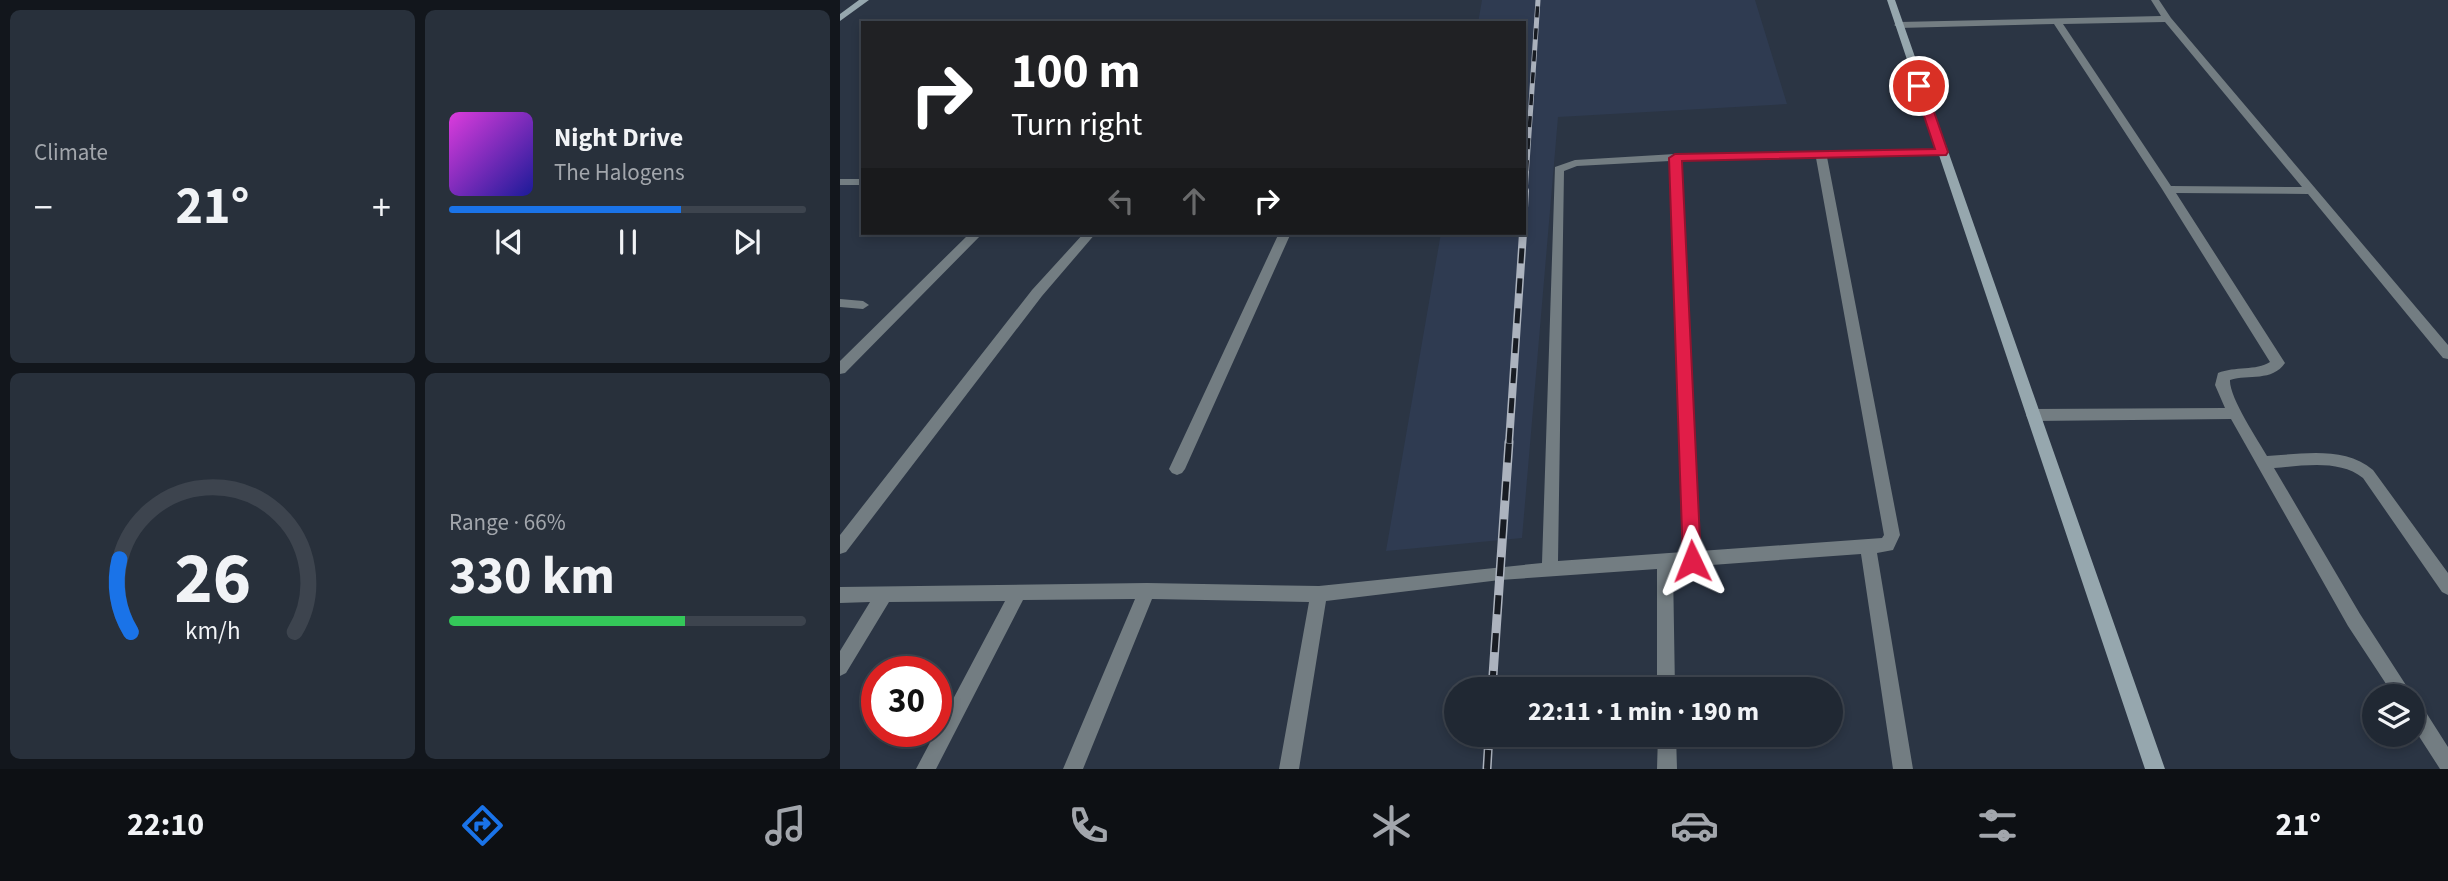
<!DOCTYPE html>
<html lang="en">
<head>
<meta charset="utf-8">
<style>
  body { margin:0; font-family:"Source Sans 3",sans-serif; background:#28303b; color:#f1f3f6; height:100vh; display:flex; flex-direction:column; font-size:26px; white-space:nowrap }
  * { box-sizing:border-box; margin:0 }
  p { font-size:23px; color:#a2a6ac }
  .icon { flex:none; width:38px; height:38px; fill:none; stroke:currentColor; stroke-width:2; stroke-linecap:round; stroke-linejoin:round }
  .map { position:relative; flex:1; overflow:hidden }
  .details { display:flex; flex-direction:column; gap:10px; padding:10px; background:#12161c; width:840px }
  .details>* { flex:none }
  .banner { position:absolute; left:21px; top:21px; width:665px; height:214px; border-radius:0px; box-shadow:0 4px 10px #0003,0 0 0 2px #3d444e; background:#202124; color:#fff; overflow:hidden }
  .controls { position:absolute; left:1522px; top:684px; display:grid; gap:14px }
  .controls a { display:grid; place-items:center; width:63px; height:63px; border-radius:50%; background:#202833; box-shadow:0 4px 10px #0003,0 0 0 2px #3d444e; font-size:35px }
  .speed { position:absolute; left:21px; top:656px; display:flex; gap:14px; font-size:35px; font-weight:700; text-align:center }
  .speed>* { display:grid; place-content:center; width:91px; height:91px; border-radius:50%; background:#202833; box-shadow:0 4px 10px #0003,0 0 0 2px #3d444e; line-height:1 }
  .speed .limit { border:10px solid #d22; background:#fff; color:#111 }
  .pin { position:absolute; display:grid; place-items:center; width:60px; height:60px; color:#fff; margin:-30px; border:4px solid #fff; border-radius:50%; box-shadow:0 2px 7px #0007 }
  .me { position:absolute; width:77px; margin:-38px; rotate:358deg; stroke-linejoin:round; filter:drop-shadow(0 0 5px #0008) }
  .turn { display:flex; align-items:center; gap:24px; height:147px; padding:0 35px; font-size:32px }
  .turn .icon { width:91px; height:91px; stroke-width:2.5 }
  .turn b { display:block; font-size:49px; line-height:60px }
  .lanes { display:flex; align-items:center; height:66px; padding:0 35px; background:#0003; justify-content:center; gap:35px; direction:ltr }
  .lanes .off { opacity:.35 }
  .big { font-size:52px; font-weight:700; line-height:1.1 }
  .details .tile { flex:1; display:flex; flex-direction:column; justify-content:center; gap:10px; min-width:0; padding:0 24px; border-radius:10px; background:#28303b }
  .details .dial { align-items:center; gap:0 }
  .dial svg { height:182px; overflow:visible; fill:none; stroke:#3d444e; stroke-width:7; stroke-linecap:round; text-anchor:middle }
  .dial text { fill:#f1f3f6; stroke:none }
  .song { display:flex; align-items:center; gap:21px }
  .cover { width:84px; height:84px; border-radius:10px; background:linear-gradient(135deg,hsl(300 70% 55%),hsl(240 70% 35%)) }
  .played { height:7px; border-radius:4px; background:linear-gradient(90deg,#1a73e8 65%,#3d444e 65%) }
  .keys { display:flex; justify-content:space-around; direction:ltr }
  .heat { display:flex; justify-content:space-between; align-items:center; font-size:38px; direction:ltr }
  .charge { height:10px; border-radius:5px; background:linear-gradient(90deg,#34c759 66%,#3d444e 0) }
  .details .tiles { flex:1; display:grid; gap:10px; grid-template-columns:repeat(2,1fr) }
  .trip { position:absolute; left:604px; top:677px; width:399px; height:70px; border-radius:35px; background:#202833; box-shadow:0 4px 10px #0003,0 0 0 2px #3d444e; font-weight:700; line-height:70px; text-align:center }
  .tabs { display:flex; height:112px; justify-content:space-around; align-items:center; background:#0d1014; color:#a2a6ac }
  .tabs .icon { width:49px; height:49px }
  .tabs .on { color:#1a73e8 }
  .tabs b { font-size:32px; color:#f1f3f6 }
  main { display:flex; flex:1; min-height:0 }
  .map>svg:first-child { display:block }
  .built { fill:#2f3b51 }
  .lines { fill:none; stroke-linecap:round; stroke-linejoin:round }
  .lane { fill:#737d82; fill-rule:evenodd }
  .street { fill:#737d82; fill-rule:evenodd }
  .secondary { fill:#96a7ae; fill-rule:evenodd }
  .rail-far2-casing { stroke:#acb3be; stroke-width:5 }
  .rail-far1-casing { stroke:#acb3be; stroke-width:8 }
  .rail-casing { stroke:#acb3be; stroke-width:9 }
  .rail-far2 { stroke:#181c23; stroke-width:3.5; stroke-dasharray:11; stroke-linecap:butt }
  .rail-far1 { stroke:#181c23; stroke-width:5; stroke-dasharray:15; stroke-linecap:butt }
  .rail { stroke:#181c23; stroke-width:6; stroke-dasharray:19; stroke-linecap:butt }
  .route { fill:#e11d48; stroke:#92132f; stroke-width:2 }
</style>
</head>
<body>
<main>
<section class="details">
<div class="tiles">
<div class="tile"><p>Climate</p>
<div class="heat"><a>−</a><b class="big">21°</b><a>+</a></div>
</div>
<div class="tile">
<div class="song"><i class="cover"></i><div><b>Night Drive</b><p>The Halogens</p></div></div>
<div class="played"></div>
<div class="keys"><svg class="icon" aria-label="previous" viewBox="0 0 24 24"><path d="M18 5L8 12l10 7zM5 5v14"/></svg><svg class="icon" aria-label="pause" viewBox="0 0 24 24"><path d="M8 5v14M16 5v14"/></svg><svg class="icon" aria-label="next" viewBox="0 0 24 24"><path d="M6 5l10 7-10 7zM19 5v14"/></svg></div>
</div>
<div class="tile dial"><svg viewBox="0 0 100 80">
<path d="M14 69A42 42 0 1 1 86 69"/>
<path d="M14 69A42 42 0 0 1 9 37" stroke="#1a73e8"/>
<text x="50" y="56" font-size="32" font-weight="700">26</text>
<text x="50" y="72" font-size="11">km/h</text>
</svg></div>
<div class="tile"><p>Range · 66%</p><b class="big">330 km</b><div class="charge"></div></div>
</div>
</section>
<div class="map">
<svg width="1608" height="769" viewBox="0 0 1608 769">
  <rect width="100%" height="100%" fill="#2b3544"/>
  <path class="built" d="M642,0H915L947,104L718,117L682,538L546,551L601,233H684V23H638Z"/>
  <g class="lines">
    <path class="lane" d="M0,299L23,301L29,305L23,309L0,307Z"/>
    <path class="street" d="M1311,0H1319L1331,18L1608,345V359L1603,358L1468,194L1336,193L1445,363C1432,382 1409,374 1390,380C1389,397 1418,440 1427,456C1463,454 1504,446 1533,470L1608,573V595L1602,592L1523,478C1499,459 1463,466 1434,468L1520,614L1573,696H1554L1508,626L1391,419L1193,421L1188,419L1186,415L1188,411L1193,409L1385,408L1375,385L1378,373C1395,366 1416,371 1430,362L1322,189L1214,24L1059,28L1054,25L1059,22L1321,16ZM1325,22L1462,187L1331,186L1223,24Z
      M1102,149L1106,150V154L987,157L1060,535L1053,550L1037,553L1073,769H1053L1021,554L858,566L852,568H833L835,690H817V569L660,580L486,601L459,769H439L469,602L312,599L243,769H223L295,599L183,600L96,769H76L165,601L49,602L6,673L0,676V651L30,602L0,603V587L307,583L479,586L702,563L715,167L735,160L835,154ZM976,158L1044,535L1042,538L860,551L841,160ZM830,161L843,552L718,561L724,171L737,166Z
      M0,179H23V185H0Z
      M130,233H143L5,373L0,374V361Z
      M244,233H256L202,296L6,552L0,554V535L192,290Z
      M439,233H451L345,469L342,473L337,475L332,473L329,469Z
      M1573,701L1580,703L1608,747V769H1600L1573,727Z
      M818,735H836L837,769H817Z"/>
    <path class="secondary" d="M19,0H29L0,21V14Z
      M1047,0H1055L1325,769H1305Z"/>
    <defs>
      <path id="rail-far2" d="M685,193L698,0"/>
      <path id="rail-far1" d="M684,208L685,191
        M669,443L683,233"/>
      <path id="rail" d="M652,690L669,442
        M647,769L649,735"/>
    </defs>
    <use href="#rail-far2" class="rail-far2-casing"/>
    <use href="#rail-far1" class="rail-far1-casing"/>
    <use href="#rail" class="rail-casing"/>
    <use href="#rail-far2" class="rail-far2"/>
    <use href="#rail-far1" class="rail-far1"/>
    <use href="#rail" class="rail"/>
  </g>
  <path class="route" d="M1079,82L1085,86L1108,152L1106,155L842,161L861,561L859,567L852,569L845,567L843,561L829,158L835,154L1095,149L1074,86Z"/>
</svg>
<div class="controls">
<a><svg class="icon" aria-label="layers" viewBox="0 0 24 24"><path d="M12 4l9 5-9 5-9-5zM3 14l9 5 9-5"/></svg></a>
</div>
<div class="speed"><div class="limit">30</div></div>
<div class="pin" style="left:1079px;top:86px;background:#d93025"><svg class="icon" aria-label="arrive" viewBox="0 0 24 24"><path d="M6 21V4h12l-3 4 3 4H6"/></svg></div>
<svg class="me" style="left:852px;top:561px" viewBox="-20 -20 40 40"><path d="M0-17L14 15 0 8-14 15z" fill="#e11d48" stroke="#fff" stroke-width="4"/></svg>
<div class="trip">22:11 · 1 min · 190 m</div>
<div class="banner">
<div class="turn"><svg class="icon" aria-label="right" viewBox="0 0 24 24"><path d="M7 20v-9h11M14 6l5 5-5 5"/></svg><div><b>100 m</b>Turn right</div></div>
<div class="lanes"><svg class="icon off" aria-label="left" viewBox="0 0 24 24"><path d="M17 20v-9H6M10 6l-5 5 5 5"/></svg><svg class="icon off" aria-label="ahead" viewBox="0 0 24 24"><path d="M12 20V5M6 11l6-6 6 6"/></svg><svg class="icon" aria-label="right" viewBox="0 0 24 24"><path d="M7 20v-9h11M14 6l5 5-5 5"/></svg></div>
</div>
</div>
</main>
<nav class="tabs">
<b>22:10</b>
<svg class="icon on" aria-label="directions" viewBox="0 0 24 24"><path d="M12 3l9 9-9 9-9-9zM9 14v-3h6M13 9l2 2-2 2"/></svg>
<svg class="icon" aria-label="music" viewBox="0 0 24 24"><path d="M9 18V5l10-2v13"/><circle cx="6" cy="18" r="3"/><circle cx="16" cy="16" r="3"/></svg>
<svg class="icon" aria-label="phone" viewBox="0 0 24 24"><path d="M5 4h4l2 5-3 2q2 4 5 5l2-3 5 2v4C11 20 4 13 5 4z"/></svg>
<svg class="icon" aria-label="climate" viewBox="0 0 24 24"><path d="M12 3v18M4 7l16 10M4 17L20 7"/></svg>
<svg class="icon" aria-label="car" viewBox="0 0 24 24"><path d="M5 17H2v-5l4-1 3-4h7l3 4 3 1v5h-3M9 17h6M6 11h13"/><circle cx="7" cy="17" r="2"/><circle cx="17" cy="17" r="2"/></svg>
<svg class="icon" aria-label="filters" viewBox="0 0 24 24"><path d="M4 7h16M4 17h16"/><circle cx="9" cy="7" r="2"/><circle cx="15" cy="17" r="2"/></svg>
<b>21°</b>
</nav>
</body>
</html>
